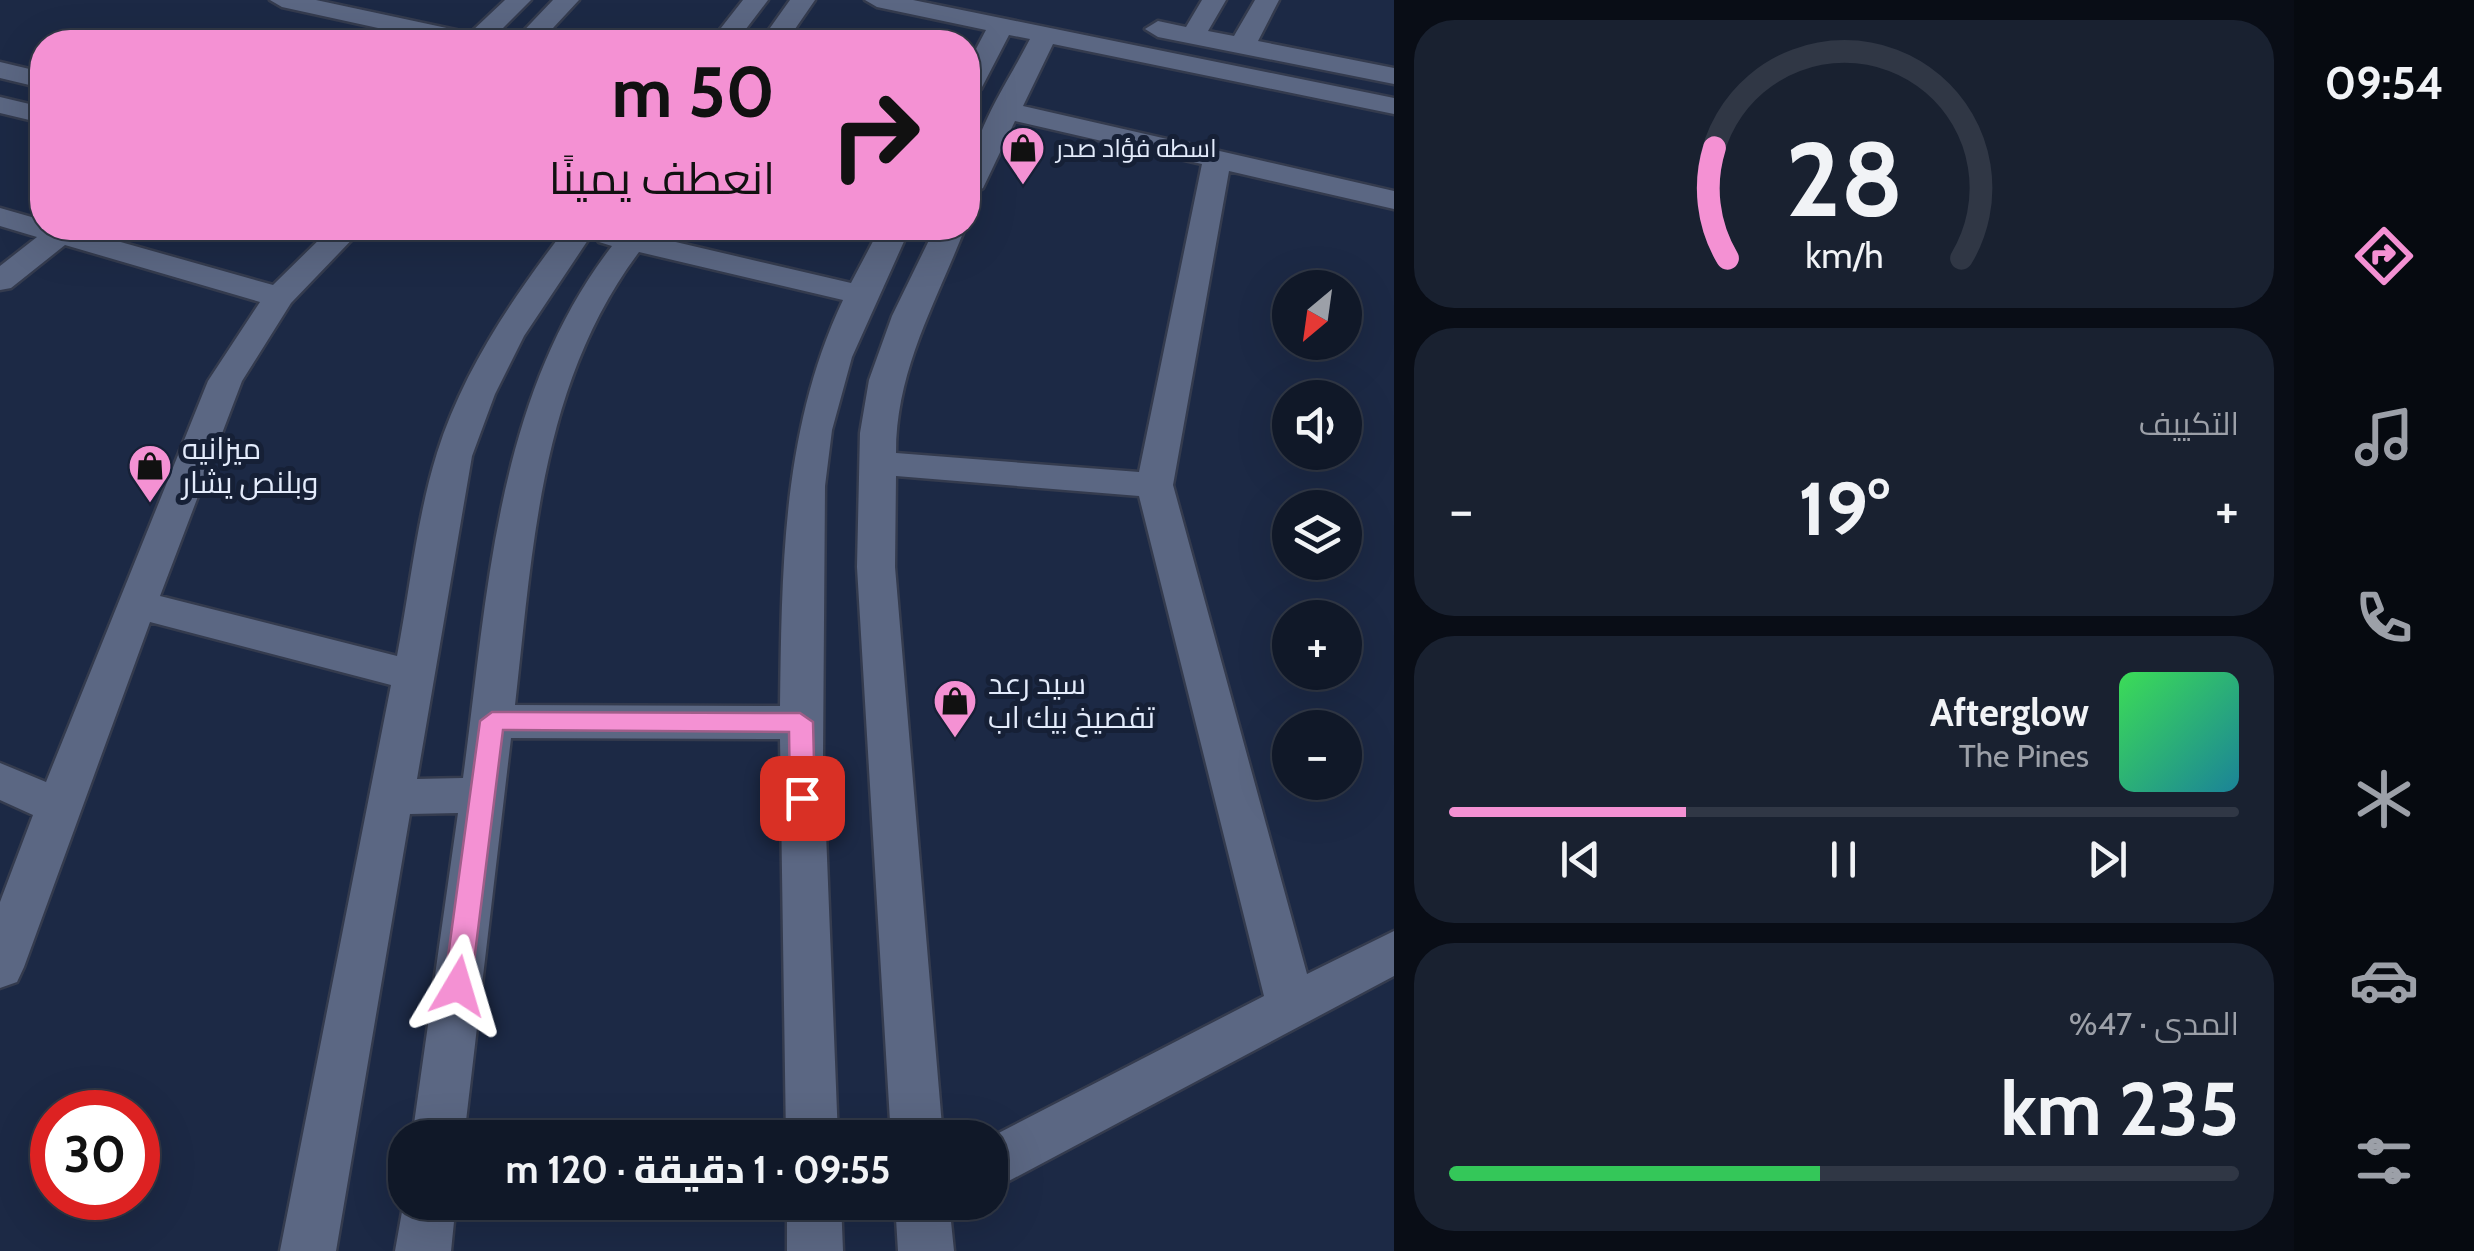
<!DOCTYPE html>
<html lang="ar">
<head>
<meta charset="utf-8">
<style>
  body { margin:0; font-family:Cabin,Cairo,sans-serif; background:#192130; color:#f1f3f6; direction:rtl; height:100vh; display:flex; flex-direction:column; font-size:38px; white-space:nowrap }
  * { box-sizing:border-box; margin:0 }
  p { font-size:32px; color:#9ca0a8 }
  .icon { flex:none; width:55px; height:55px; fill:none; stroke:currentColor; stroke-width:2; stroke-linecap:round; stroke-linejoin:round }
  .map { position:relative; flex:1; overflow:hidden; direction:ltr }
  .sheet { display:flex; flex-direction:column; gap:20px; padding:20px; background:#090d16; width:900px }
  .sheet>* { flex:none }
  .banner { position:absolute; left:30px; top:30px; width:950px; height:210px; border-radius:40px; box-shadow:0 10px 40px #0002,0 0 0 2px #303745; direction:rtl; background:#f491d3; color:#111; overflow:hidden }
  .needle { width:65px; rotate:209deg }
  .controls { position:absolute; left:1272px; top:270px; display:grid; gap:20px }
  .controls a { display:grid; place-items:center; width:90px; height:90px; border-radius:50%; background:#101828; box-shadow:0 10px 40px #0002,0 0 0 2px #303745; font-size:50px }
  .speed { position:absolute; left:30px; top:1090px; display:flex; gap:20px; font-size:50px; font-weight:700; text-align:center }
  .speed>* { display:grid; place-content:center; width:130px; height:130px; border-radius:50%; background:#101828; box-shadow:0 10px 40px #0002,0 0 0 2px #303745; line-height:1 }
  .speed .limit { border:15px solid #d22; background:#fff; color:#111 }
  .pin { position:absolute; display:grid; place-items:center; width:85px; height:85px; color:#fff; margin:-42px; border-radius:20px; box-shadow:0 5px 15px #0006 }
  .me { position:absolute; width:110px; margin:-55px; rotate:7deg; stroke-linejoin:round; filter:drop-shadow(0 0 8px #0008) }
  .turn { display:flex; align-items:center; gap:35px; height:210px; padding:0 40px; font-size:45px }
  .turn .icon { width:130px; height:130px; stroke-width:2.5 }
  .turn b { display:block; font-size:70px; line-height:85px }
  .big { font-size:75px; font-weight:800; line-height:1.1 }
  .sheet .tile { flex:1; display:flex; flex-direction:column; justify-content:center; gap:15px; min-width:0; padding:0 35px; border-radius:40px; background:#192130 }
  .sheet .dial { align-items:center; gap:0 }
  .dial svg { height:260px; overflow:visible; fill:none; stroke:#303745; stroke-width:7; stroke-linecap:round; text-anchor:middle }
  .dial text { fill:#f1f3f6; stroke:none }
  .song { display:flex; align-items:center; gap:30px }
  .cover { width:120px; height:120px; border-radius:15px; background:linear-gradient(135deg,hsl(130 70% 55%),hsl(190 70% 35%)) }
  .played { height:10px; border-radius:5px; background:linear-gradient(90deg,#f491d3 30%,#303745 30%) }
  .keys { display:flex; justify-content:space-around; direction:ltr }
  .heat { display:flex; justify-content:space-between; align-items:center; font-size:55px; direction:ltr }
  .charge { height:15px; border-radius:8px; background:linear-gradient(90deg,#34c759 47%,#303745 0) }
  .trip { position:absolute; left:388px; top:1120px; width:620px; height:100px; border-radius:40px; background:#101828; box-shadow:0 10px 40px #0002,0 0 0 2px #303745; font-weight:800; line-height:100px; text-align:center; direction:rtl }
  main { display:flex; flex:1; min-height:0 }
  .tab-bar { display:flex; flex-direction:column; width:180px; justify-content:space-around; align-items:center; background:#060a10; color:#9ca0a8 }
  .tab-bar .icon { width:70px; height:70px }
  .tab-bar .active { color:#f491d3 }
  .tab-bar b { font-size:45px; color:#f1f3f6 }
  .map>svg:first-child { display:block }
  .built { fill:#1c2945; fill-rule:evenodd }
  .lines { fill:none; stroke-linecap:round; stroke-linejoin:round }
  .minor-casing { stroke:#343b4e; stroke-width:5 }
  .minor { fill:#5b6783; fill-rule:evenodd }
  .route { fill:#f491d3; stroke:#9f5e89; stroke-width:2.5 }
  .labels { text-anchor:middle; stroke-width:10; stroke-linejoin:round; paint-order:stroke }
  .far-poi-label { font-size:25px; fill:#e3ebfb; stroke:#162036; text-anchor:start }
  .poi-label { font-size:30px; fill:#e3ebfb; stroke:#162036; text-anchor:start }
</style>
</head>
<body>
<main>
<nav class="tab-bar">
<b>09:54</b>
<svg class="icon active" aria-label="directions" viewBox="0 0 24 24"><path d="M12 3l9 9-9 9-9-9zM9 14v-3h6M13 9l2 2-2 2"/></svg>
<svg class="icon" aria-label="music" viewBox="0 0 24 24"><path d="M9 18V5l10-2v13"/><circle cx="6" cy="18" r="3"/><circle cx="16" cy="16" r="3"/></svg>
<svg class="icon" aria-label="phone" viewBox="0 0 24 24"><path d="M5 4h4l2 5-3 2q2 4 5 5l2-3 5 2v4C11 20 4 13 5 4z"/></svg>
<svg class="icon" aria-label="climate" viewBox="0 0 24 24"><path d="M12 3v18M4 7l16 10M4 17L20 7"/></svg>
<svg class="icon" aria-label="car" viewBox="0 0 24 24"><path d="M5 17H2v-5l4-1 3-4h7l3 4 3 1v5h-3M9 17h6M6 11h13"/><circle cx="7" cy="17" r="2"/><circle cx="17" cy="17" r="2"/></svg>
<svg class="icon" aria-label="filters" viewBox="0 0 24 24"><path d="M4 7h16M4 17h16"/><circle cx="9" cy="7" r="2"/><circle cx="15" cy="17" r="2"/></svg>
</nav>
<section class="sheet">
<div class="tile dial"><svg viewBox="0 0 100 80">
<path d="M14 69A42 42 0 1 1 86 69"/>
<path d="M14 69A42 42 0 0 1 10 35" stroke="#f491d3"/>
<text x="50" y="56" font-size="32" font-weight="700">28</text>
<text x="50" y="72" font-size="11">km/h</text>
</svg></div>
<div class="tile"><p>التكييف</p>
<div class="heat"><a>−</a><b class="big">19°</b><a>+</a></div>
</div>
<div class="tile">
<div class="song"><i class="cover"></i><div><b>Afterglow</b><p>The Pines</p></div></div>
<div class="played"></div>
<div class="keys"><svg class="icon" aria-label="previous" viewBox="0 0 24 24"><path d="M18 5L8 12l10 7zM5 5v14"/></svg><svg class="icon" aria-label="pause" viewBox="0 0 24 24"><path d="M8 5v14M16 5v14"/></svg><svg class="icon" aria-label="next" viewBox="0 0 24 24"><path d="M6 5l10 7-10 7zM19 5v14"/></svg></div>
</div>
<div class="tile"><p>المدى · 47%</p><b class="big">235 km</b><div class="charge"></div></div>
</section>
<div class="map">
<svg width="1394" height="1251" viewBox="0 0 1394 1251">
  <rect width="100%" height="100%" fill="#162036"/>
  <path class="built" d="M0,0H1394V1251H0ZM42,42H968V228H42ZM1290,288H1345V342H1290ZM1290,398H1345V452H1290ZM1290,508H1345V562H1290ZM1290,618H1345V672H1290ZM1290,728H1345V782H1290ZM52,1112H138V1198H52ZM405,1138H990V1202H405Z"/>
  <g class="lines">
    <defs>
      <path id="minor" d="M270,0H316L470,33L505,0H531L489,42H442L282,7Z
        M553,0H579L540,42H513Z
        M743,0H768L736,42H710Z
        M790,0H815L786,42H760Z
        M865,0H913L1394,98V114L1053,44L1023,106L1394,191V209L1229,171L1173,485L1307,974L1394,931V976L990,1191L989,1138L1264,996L1139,496L896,476L895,567L943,1138H891L857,567L860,433L869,380L892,316L935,228H965C936,303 896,369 896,453L1139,472L1202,164L1015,121L983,188L968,197C968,136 1003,92 1030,39L1009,35L981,89L968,97V64L986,30L877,7Z
        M1202,0H1226L1208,31L1234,36L1255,0H1279L1258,41L1394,68V84L1158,37L1145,29L1158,21L1186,27Z
        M0,62L42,72V88L0,78Z
        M0,97L42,107V123L0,113Z
        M0,208L42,220V228H71L273,285L331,228H363L291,303L242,381L160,596L397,656C410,589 417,517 437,453C463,370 514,296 566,228H596L524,336L495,394L472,456L417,779L463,778C488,594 495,398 612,246L599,242L595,236L599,230L656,228L650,236L851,283L880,228H910L852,357L832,430L825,486L823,756L838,1138H786L780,739L511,738L464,1138H412L458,813L410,814L336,1251H280L391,685L150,622L24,967L17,982L0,988V902L33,815L0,800V763L46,782L208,381L260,302L65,245L11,288L0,290V266L37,237L0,226ZM639,252L843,300C782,429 782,567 780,706L515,705C533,547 540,384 639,252Z
        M405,1195V1202H456L451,1251H395Z
        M787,1202H841L843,1251H787Z
        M895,1202H949L954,1251H898Z"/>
    </defs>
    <use href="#minor" class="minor-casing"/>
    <use href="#minor" class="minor"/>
  </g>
  <path class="route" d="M492,712L800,713L813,722L815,798L802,808L790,798L789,732L503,730L471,986L467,994L458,998L448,994L444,986L480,721Z"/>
  <defs>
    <symbol id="shop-pin" viewBox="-11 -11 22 30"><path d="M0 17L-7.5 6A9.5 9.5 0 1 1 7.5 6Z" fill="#f491d3" stroke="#162036"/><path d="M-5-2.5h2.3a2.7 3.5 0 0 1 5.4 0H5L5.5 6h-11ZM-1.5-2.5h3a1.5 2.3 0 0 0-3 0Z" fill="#111"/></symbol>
  </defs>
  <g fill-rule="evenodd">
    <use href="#shop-pin" x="998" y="123" width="50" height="68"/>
    <use href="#shop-pin" x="125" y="441" width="50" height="68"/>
    <use href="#shop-pin" x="930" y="676" width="50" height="68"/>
  </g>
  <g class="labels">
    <g class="far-poi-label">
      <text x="1056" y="157">اسطه فؤاد صدر</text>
    </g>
    <g class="poi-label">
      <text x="182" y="459">ميزانيه<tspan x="182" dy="34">وبلنص يشار</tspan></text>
      <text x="988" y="694">سيد رعد<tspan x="988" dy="34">تفصيخ بيك اب</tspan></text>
    </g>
  </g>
</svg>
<div class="controls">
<a><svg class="needle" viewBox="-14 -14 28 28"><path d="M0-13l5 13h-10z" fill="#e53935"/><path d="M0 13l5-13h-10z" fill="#9ca0a8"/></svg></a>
<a><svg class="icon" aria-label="sound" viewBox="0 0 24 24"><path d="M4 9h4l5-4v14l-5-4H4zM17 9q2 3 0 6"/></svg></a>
<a><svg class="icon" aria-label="layers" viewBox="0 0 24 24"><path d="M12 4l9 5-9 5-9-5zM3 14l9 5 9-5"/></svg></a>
<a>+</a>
<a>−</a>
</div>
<div class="speed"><div class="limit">30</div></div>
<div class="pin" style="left:802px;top:798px;background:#d93025"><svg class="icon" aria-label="arrive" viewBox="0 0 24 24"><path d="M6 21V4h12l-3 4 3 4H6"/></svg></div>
<svg class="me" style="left:458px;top:986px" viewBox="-20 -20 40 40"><path d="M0-17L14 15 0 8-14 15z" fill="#f491d3" stroke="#fff" stroke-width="4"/></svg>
<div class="trip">09:55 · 1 دقيقة · 120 m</div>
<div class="banner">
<div class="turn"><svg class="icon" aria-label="right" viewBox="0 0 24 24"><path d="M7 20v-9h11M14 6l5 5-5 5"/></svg><div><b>50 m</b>انعطف يمينًا</div></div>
</div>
</div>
</main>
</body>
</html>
